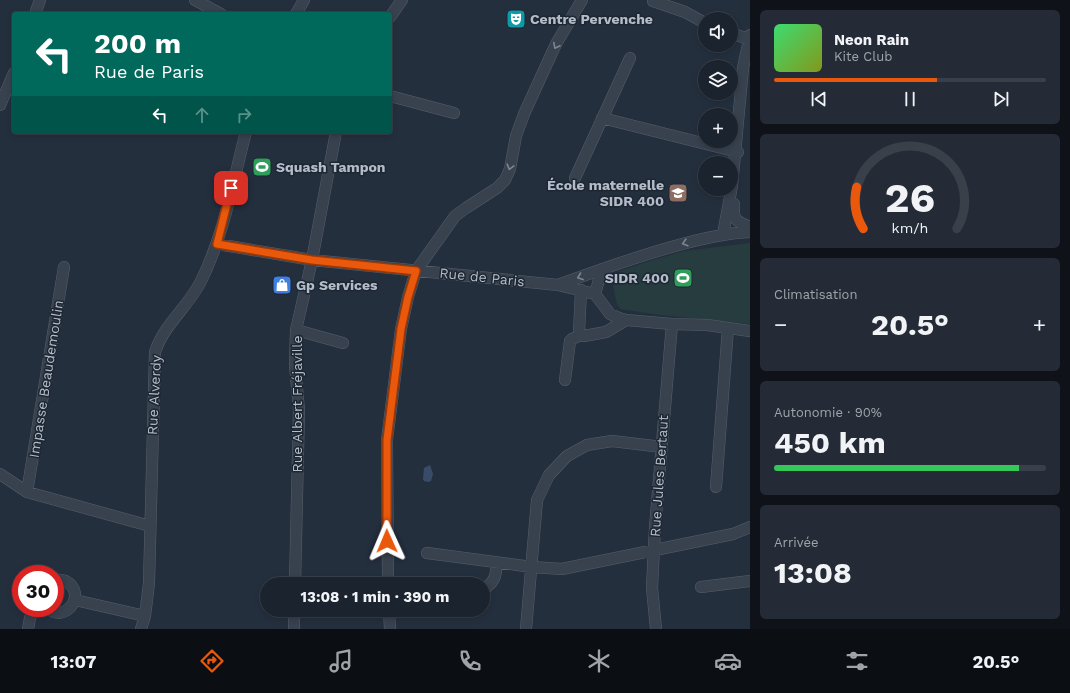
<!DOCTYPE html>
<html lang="fr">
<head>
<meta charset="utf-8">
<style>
  body { margin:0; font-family:"Work Sans",sans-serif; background:#242b36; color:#f1f3f6; height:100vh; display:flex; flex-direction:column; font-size:15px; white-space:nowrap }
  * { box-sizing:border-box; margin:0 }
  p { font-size:13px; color:#a0a4aa }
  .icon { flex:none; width:22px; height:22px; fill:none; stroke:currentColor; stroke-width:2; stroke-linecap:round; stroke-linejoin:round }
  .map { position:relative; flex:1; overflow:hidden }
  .side { display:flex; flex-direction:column; gap:10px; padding:10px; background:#0f1319; width:320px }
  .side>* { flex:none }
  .hud { position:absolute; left:12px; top:12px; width:380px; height:122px; border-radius:4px; box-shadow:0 2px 6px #0003,0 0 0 1px #39404a; background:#00695c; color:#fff; overflow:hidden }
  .controls { position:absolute; left:698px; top:12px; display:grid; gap:8px }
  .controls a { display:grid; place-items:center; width:40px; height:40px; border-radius:50%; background:#1b232e; box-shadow:0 2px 6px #0003,0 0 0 1px #39404a; font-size:20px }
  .speed { position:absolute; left:12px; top:565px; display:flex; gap:8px; font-size:20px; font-weight:700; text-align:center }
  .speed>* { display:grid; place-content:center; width:52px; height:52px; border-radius:50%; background:#1b232e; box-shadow:0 2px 6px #0003,0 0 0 1px #39404a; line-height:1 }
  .speed .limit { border:6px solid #d22; background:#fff; color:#111 }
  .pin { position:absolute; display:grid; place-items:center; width:34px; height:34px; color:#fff; margin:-17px; border-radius:8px; box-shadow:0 2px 6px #0006 }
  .me { position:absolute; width:44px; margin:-22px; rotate:359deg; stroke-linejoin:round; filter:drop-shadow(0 0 3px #0008) }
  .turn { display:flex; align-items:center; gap:14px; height:84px; padding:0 16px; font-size:18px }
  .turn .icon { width:52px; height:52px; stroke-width:2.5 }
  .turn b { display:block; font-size:28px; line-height:34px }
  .lanes { display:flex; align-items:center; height:38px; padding:0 16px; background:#0003; justify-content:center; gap:20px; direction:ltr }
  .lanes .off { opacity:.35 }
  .big { font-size:30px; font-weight:700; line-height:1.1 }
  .side .card { flex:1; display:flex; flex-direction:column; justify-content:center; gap:6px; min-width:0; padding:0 14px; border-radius:6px; background:#242b36 }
  .side .dial { align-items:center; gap:0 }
  .dial svg { height:104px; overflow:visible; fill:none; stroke:#39404a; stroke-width:7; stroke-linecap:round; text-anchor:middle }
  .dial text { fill:#f1f3f6; stroke:none }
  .song { display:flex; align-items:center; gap:12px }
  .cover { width:48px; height:48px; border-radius:6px; background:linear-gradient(135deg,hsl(140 70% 55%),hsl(70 70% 35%)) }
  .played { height:4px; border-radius:2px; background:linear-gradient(90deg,#ea580c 60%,#39404a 60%) }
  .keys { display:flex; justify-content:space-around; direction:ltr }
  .heat { display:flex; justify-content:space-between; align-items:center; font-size:22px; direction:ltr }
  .charge { height:6px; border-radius:3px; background:linear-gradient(90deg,#34c759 90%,#39404a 0) }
  .trip { position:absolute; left:260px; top:577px; width:230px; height:40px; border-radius:20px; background:#1b232e; box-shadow:0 2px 6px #0003,0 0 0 1px #39404a; font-weight:700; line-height:40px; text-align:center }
  .menu { display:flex; height:64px; justify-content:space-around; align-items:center; background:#0b0e12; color:#a0a4aa }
  .menu .icon { width:28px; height:28px }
  .menu .on { color:#ea580c }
  .menu b { font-size:18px; color:#f1f3f6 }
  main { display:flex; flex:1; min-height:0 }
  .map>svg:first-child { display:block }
  .green { fill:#263c3f }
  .water { fill:#394c67 }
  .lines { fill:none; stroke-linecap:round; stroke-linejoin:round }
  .minor-casing { stroke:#565f6c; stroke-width:12 }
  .minor { stroke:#38414e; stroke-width:11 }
  .oneway { stroke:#7c8592 }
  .route-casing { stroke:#983908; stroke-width:10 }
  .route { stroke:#ea580c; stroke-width:7 }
  .labels { text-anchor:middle; stroke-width:3; stroke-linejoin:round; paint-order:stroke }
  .poi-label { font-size:14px; font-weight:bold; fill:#b4bcc9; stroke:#1d2633; text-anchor:start }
  .street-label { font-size:14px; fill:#b4bcc9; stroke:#1d2633 }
</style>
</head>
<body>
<main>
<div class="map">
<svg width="750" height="629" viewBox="0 0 750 629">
  <rect width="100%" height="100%" fill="#242f3e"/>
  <path class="green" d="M750,243V324L660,315L620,309L617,304L613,286L620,271L646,262L684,251Z"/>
  <path class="water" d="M430,465L433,474L431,481L428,482L424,481L423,479L424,468Z"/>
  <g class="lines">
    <defs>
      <path id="minor" d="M195,0L221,14
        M653,1L685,12L705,23
        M35,14L40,0
        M296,14L304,0
        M390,17L402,0
        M731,33L748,39
        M390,96L454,113
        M0,105L14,73
        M602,118L738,152
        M575,178L630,58
        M734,204C733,221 736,221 750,227
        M723,234L732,186L743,68L750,35
        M217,244L312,260L558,285L595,294L610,314L619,318L626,320L672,324L707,325L750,331
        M558,285C596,271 635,257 675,246C700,239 724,233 750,232
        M581,290L579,332L584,336L606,332L626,320
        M595,294L602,269
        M296,330L343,343
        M565,380L570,341L572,339L581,335
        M0,474L27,492L150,526
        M716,487L728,328
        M27,492L64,267
        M427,553L532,567L562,569L733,534L750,527
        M295,584L299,410L295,365L296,330L312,260L336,132
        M388,584L387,440L401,329L408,297L416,271L455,216L466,208L497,188L505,180L510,169L516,136L524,114L556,44L582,0
        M701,587L750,581
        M483,589C495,583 496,575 497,563
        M75,600L145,616
        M48,608C63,623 85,599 70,584C66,580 61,579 55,580
        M389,610L390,629
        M28,629L30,618L35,608
        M141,629L145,616L149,583L155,352C164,324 189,306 201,281C224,235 233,181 246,132
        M294,629V610
        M526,629L537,500L549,475L567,456L587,445L612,441L662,447
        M656,629L652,588L655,527L672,324"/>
    </defs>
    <use href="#minor" class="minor-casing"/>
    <use href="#minor" class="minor"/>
  </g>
  <defs><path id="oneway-chevron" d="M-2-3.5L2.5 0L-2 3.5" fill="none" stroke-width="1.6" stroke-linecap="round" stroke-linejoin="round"/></defs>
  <g class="oneway">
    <use href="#oneway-chevron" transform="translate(556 46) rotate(117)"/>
    <use href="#oneway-chevron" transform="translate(510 167) rotate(105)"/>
    <use href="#oneway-chevron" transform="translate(685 243) rotate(164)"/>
    <use href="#oneway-chevron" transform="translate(580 277) rotate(160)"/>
  </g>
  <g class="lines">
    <defs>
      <path id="route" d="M231,188L217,244L312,260L416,271L408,297L401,329L387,440V541"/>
    </defs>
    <use href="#route" class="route-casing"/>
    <use href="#route" class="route"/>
  </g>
  <defs>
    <symbol id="theatre-square" viewBox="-11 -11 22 22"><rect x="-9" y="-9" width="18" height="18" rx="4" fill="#0f9aa8" stroke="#1d2633"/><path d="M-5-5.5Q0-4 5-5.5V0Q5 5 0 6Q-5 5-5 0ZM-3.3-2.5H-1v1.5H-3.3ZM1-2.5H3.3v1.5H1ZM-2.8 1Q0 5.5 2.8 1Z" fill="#fff"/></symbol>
    <symbol id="stadium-square" viewBox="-11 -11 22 22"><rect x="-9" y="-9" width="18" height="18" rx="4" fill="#2e9e5b" stroke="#1d2633"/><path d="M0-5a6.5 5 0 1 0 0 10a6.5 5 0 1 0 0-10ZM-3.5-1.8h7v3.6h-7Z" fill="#fff"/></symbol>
    <symbol id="school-square" viewBox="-11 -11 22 22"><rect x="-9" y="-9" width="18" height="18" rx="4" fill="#8d6e63" stroke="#1d2633"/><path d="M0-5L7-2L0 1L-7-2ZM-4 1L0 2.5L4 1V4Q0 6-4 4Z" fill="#fff"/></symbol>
    <symbol id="shop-square" viewBox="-11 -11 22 22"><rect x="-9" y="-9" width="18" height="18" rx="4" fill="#3f7fe0" stroke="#1d2633"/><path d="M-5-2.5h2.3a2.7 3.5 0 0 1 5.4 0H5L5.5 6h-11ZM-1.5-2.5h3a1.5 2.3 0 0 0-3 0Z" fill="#fff"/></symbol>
  </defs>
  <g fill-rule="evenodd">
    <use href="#theatre-square" x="505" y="8" width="22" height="22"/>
    <use href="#stadium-square" x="251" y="156" width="22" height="22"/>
    <use href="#school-square" x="667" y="182" width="22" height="22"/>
    <use href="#stadium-square" x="672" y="267" width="22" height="22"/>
    <use href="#shop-square" x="271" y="274" width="22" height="22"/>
  </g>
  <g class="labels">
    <g class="poi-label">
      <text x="530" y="24">Centre Pervenche</text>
      <text x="276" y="172">Squash Tampon</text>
      <text x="664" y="190" text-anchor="end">École maternelle<tspan x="664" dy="16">SIDR 400</tspan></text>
      <text x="669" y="283" text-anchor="end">SIDR 400</text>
      <text x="296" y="290">Gp Services</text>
    </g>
    <g class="street-label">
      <text transform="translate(482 277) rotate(6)" y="5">Rue de Paris</text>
      <text transform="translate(46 379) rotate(-81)" y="5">Impasse Beaudemoulin</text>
      <text transform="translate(154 395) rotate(-87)" y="5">Rue Alverdy</text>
      <text transform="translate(297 404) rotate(-90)" y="5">Rue Albert Fréjaville</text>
      <text transform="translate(659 476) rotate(-86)" y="5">Rue Jules Bertaut</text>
    </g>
  </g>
</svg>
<div class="controls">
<a><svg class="icon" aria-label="sound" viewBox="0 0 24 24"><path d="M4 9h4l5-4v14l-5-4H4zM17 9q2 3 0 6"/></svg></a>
<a><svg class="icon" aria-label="layers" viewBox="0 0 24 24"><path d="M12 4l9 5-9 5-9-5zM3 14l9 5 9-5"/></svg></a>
<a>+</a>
<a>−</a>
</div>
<div class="speed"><div class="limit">30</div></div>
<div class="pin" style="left:231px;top:188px;background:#d93025"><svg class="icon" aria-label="arrive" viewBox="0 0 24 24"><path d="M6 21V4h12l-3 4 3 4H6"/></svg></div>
<svg class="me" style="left:387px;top:541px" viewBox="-20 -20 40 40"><path d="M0-17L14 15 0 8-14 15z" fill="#ea580c" stroke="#fff" stroke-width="4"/></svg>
<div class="trip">13:08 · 1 min · 390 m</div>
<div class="hud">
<div class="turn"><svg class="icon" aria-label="left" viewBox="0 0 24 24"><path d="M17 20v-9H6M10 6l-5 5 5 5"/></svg><div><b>200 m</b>Rue de Paris</div></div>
<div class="lanes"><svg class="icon" aria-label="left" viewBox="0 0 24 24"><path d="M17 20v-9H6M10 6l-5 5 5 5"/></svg><svg class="icon off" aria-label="ahead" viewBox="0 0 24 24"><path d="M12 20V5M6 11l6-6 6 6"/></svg><svg class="icon off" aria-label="right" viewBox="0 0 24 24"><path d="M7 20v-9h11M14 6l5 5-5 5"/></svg></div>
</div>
</div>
<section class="side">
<div class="card">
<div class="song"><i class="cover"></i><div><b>Neon Rain</b><p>Kite Club</p></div></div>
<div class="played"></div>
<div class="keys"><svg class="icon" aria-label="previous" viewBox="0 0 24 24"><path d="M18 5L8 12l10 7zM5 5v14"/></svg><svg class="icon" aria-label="pause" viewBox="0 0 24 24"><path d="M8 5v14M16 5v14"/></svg><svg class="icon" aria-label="next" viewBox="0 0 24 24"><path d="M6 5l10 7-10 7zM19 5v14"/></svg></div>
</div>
<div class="card dial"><svg viewBox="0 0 100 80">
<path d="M14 69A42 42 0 1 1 86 69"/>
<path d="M14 69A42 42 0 0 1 9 37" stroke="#ea580c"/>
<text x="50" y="56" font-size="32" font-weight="700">26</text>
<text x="50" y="72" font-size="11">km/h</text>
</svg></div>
<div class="card"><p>Climatisation</p>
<div class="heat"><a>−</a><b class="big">20.5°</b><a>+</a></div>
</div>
<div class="card"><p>Autonomie · 90%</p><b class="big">450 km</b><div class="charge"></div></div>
<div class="card"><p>Arrivée</p><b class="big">13:08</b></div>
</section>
</main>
<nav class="menu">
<b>13:07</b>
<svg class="icon on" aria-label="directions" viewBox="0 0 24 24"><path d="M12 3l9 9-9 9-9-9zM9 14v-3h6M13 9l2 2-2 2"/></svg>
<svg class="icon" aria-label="music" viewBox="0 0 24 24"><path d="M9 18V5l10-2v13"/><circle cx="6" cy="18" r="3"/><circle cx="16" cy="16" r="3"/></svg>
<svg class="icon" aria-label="phone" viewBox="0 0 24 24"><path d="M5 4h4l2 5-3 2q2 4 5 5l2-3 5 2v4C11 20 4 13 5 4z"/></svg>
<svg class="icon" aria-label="climate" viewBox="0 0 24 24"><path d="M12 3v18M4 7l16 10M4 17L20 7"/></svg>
<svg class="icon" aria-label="car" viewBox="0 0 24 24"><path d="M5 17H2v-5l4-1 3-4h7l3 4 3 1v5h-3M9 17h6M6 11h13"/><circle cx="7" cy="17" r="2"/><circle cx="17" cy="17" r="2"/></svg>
<svg class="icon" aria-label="filters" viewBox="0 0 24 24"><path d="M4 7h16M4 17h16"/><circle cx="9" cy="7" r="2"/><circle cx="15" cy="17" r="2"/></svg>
<b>20.5°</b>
</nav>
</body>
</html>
